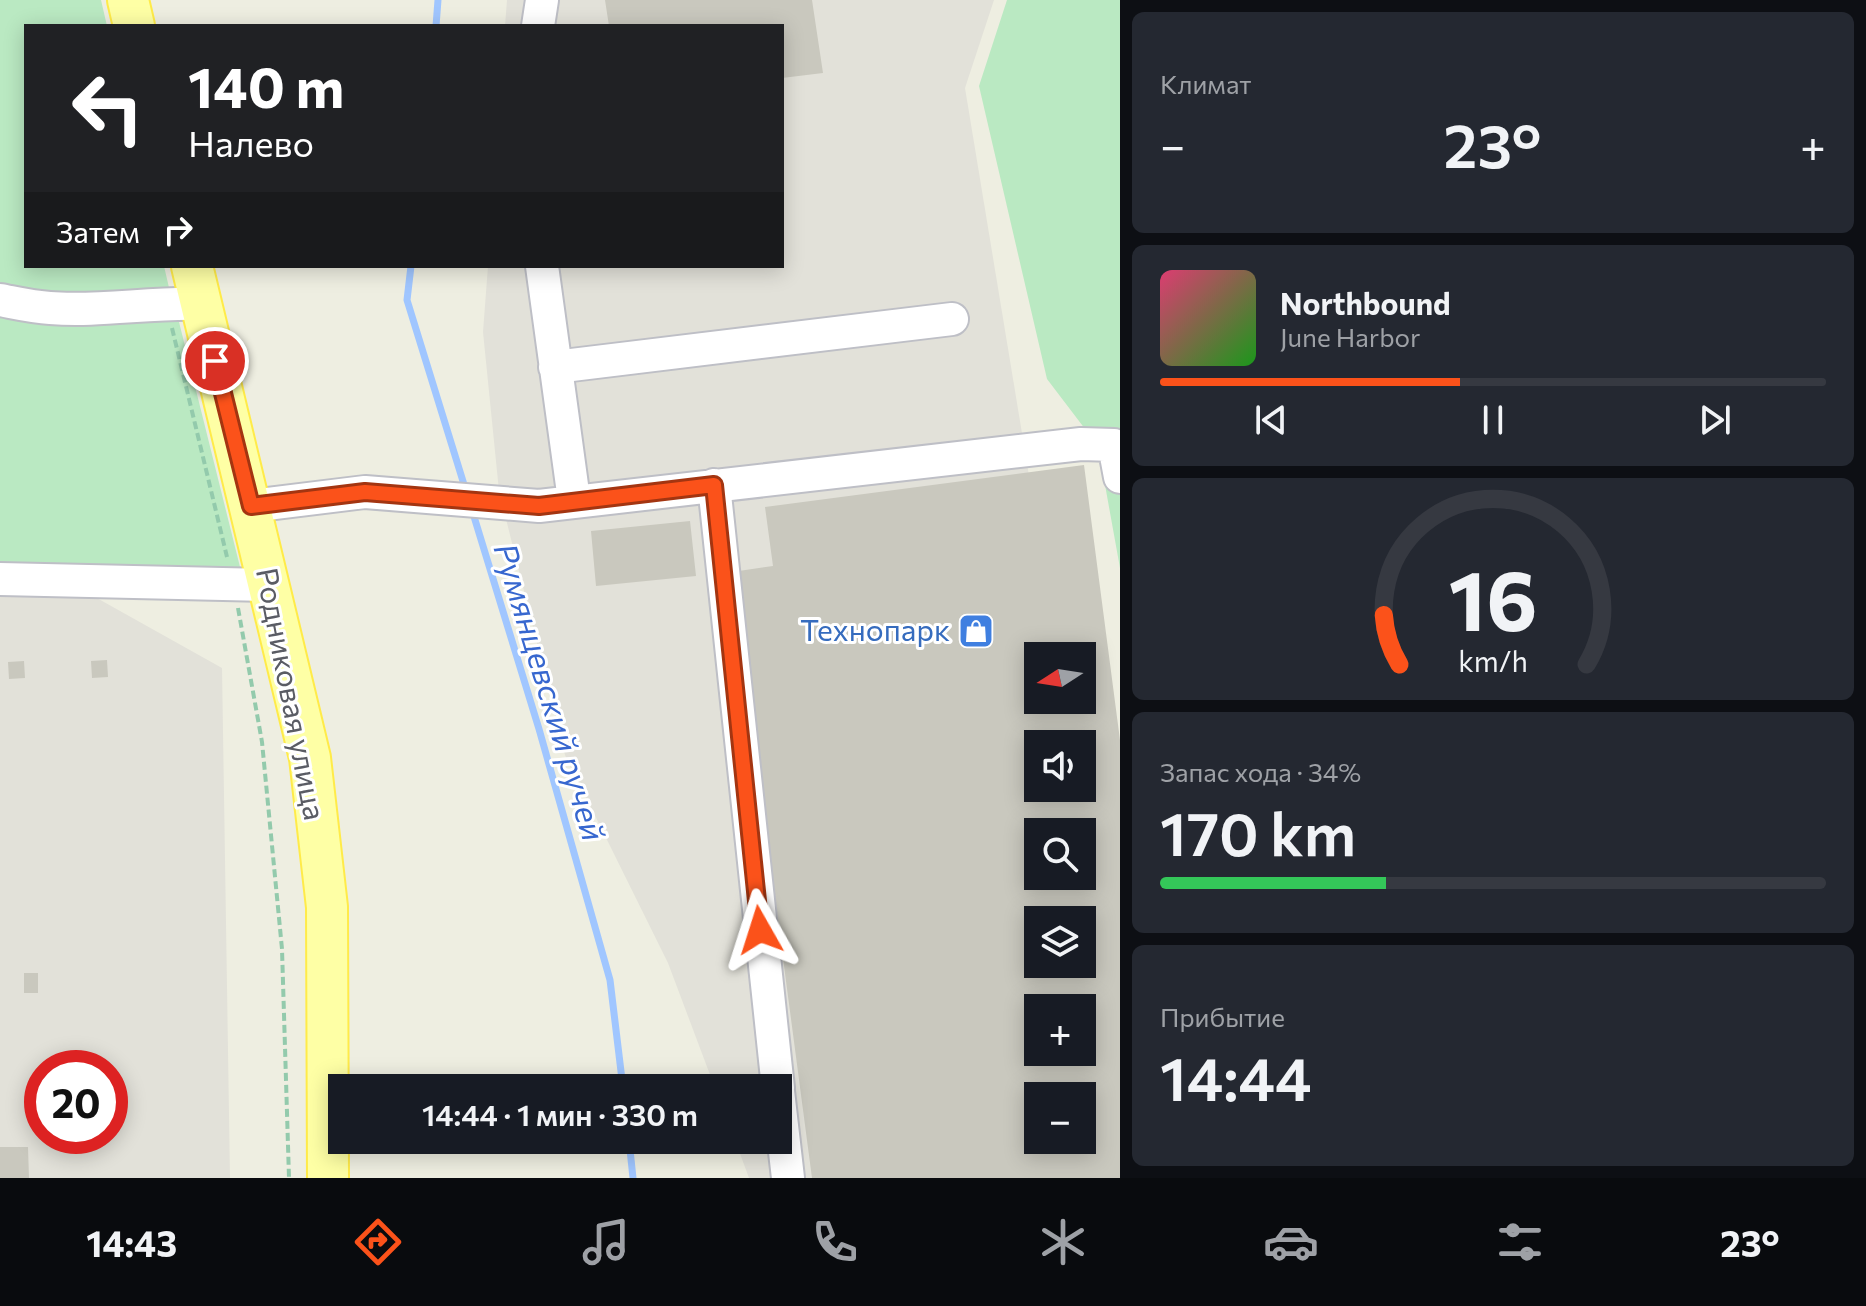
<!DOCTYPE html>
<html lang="ru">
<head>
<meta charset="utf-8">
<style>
  body { margin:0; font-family:Commissioner,sans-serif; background:#242831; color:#f1f3f6; height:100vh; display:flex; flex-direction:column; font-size:30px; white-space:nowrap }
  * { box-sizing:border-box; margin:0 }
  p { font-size:26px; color:#9ea1a6 }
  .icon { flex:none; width:44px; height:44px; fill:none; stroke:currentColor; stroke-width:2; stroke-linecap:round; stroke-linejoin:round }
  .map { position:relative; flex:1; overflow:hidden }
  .details { display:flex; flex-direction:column; gap:12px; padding:12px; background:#0d0f14; width:746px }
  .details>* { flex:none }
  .banner { position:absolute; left:24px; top:24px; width:760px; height:244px; border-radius:0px; box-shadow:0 4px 20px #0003; background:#202124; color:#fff; overflow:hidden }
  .needle { width:52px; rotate:258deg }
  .tools { position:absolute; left:1024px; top:642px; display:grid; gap:16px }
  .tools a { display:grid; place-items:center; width:72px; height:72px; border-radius:0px; background:#171b24; box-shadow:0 4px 20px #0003; font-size:40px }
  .speed { position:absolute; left:24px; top:1050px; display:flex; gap:16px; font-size:40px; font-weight:700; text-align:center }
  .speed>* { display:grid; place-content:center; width:104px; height:104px; border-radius:50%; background:#171b24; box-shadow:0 4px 20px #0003; line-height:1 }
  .speed .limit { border:12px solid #d22; background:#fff; color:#111 }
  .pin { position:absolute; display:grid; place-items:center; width:68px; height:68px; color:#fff; margin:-34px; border:4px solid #fff; border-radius:50%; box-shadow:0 2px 8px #0007 }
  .me { position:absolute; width:88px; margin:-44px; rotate:354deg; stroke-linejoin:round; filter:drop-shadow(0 0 6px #0008) }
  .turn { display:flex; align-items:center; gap:28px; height:168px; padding:0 32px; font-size:36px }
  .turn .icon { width:104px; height:104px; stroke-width:2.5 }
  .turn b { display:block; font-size:56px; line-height:68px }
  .then { display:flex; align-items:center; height:76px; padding:0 32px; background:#0003; gap:16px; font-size:30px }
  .big { font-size:60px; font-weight:600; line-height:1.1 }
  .details .tile { flex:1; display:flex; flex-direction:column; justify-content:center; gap:12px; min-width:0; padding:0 28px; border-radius:12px; background:#242831 }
  .details .dial { align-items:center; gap:0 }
  .dial svg { height:208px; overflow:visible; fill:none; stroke:#363941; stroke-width:7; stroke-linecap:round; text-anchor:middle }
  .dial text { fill:#f1f3f6; stroke:none }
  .song { display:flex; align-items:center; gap:24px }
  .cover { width:96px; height:96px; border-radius:12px; background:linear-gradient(135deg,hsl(340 70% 55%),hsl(120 70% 35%)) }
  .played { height:8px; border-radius:4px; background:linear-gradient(90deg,#fb521a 45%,#363941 45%) }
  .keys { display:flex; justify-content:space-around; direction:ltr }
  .heat { display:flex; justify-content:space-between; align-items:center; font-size:44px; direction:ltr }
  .charge { height:12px; border-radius:6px; background:linear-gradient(90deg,#34c759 34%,#363941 0) }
  .trip { position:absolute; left:328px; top:1074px; width:464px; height:80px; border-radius:0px; background:#171b24; box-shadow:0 4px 20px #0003; font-weight:600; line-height:80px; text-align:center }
  .menu { display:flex; height:128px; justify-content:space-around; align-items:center; background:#090b0e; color:#9ea1a6 }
  .menu .icon { width:56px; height:56px }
  .menu .selected { color:#fb521a }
  .menu b { font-size:36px; color:#f1f3f6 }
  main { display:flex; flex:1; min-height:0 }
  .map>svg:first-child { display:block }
  .industrial { fill:#e2e1d9; fill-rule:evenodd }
  .green { fill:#bae9c2 }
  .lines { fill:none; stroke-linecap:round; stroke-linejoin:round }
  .stream { stroke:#a0c6ff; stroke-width:7 }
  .building { fill:#c9c8be; fill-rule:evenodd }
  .minor-casing { stroke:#bebfc6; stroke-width:36 }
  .major-casing { stroke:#ffeb49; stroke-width:44 }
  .path { stroke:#93caac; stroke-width:4; stroke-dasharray:8 4; stroke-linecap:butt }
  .minor { stroke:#fff; stroke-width:32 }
  .major { stroke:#feffa5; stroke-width:40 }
  .route-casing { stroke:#a33511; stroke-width:20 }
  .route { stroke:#fb521a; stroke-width:14 }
  .labels { text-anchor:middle; stroke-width:6; stroke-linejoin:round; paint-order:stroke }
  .shop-label { font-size:30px; fill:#366cbe; stroke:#fff; text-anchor:end }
  .street-label { font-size:30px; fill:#5a5c64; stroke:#fff }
  .water-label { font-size:32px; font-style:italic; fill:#3767cf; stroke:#fff }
</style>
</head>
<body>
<main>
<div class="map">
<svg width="1120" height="1178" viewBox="0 0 1120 1178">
  <rect width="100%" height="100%" fill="#eeeee1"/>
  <path class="industrial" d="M507,0H994L965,88L1033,500L1038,700H1074L1120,922V1178H749L735,1140H778V1088H715L668,963L565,755L499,491L483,332L488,266H782V26H505ZM1038,744H1082V788H1038ZM1038,832H1082V876H1038ZM1038,920H1082V964H1038ZM1038,1008H1082V1052H1038ZM1038,1096H1082V1140H1038Z
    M0,597H95L222,668L230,1178H0ZM42,1068H110V1136H42Z"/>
  <path class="green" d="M0,0H101L107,26H26V266H164L170,292H14L0,282Z
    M1007,0H1120V568L1098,446L1047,379L979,86Z
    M0,317L179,322L243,579L0,567Z"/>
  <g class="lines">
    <path class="stream" d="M436,26L438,0
      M411,266L407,300L466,491
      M472,510L539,729L610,980L623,1088
      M629,1140L633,1178"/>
  </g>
  <path class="building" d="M605,0H812L823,73L782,78V26H609Z
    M1084,465L1120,740V1178H812L732,572L773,566L765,507ZM1038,656H1082V700H1038ZM1038,744H1082V788H1038ZM1038,832H1082V876H1038ZM1038,920H1082V964H1038ZM1038,1008H1082V1052H1038ZM1038,1096H1082V1140H1038Z
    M690,521L696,576L596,586L591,531Z
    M107,660L108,677L92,678L91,661Z
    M24,661L25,678L9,679L8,662Z
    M24,973H38V993H24Z
    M0,1147H28L29,1178H0Z"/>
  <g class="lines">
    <defs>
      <path id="minor" d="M538,26L542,0
        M542,266L574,500
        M0,300C16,303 33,307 50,308C100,312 151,302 201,304
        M555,367L952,319
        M714,485L778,1088
        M251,506L365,492L539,506L1081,444L1114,445L1120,477
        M0,579L270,585
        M778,1091L788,1178"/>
      <path id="major" d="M128,0L134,26
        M192,266L310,758L327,907L328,1178"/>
    </defs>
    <use href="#minor" class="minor-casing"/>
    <use href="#major" class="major-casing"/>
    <path class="path" d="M172,328L227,557
      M238,608L262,742L282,949L289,1178"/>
    <use href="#minor" class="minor"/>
    <use href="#major" class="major"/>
  </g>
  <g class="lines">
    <defs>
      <path id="route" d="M215,361L251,506L365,492L539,506L714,485L760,930"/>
    </defs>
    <use href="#route" class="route-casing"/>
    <use href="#route" class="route"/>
  </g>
  <defs>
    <symbol id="shop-square" viewBox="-11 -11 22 22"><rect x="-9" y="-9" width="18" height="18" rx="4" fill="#3f7fe0" stroke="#fff"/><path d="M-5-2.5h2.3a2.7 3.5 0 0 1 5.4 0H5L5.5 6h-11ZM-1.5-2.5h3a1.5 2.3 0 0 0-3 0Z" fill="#fff"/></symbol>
  </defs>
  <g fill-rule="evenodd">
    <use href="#shop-square" x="956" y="611" width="40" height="40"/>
  </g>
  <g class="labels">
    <g class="shop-label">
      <text x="950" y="641">Технопарк</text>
    </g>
    <g class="street-label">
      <text transform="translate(290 694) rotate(79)" y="10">Родниковая улица</text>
    </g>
    <g class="water-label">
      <text transform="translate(549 692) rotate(73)" y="11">Румянцевский ручей</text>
    </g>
  </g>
</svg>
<div class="tools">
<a><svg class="needle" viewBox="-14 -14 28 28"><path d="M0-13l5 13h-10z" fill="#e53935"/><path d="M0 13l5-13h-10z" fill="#9ea1a6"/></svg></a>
<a><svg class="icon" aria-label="sound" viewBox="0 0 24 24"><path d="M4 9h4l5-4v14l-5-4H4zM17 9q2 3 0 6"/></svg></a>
<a><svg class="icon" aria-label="search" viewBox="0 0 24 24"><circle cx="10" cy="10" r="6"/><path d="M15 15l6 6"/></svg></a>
<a><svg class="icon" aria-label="layers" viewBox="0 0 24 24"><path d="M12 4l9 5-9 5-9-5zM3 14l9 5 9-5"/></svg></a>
<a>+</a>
<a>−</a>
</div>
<div class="speed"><div class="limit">20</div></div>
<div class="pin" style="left:215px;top:361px;background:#d93025"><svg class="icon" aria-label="arrive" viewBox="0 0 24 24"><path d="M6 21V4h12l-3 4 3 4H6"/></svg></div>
<svg class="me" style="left:760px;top:930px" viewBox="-20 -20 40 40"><path d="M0-17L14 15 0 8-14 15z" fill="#fb521a" stroke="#fff" stroke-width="4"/></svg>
<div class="trip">14:44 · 1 мин · 330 m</div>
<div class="banner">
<div class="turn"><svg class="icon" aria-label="left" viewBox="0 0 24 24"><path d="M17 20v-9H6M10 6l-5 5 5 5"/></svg><div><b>140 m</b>Налево</div></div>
<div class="then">Затем<svg class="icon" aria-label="right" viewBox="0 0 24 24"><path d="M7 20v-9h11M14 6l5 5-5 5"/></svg></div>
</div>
</div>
<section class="details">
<div class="tile"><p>Климат</p>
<div class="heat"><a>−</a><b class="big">23°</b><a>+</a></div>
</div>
<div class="tile">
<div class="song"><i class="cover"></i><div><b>Northbound</b><p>June Harbor</p></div></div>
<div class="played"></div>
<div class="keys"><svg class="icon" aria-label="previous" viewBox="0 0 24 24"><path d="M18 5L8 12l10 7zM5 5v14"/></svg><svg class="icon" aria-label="pause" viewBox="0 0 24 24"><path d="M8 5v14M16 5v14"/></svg><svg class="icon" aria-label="next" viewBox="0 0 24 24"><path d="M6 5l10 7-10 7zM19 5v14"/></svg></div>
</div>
<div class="tile dial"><svg viewBox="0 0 100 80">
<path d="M14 69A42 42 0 1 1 86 69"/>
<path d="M14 69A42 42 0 0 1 8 50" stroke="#fb521a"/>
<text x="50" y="56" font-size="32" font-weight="700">16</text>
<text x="50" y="72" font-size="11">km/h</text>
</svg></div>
<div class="tile"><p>Запас хода · 34%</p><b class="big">170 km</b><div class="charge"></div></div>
<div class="tile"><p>Прибытие</p><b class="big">14:44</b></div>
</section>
</main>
<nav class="menu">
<b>14:43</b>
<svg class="icon selected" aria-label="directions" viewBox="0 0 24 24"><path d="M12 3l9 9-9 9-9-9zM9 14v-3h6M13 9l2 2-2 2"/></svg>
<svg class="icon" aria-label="music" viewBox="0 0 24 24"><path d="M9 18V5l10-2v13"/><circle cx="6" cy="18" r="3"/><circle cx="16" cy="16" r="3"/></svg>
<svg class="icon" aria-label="phone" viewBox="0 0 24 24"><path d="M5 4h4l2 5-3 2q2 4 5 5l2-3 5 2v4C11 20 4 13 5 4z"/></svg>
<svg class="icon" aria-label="climate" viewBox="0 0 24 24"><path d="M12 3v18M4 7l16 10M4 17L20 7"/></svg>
<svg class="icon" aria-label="car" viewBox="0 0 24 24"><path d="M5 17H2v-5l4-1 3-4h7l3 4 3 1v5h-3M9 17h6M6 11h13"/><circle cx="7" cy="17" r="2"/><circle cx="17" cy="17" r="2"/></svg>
<svg class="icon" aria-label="filters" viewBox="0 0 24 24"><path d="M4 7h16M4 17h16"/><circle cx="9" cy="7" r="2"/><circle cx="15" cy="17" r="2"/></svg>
<b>23°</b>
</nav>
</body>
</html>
